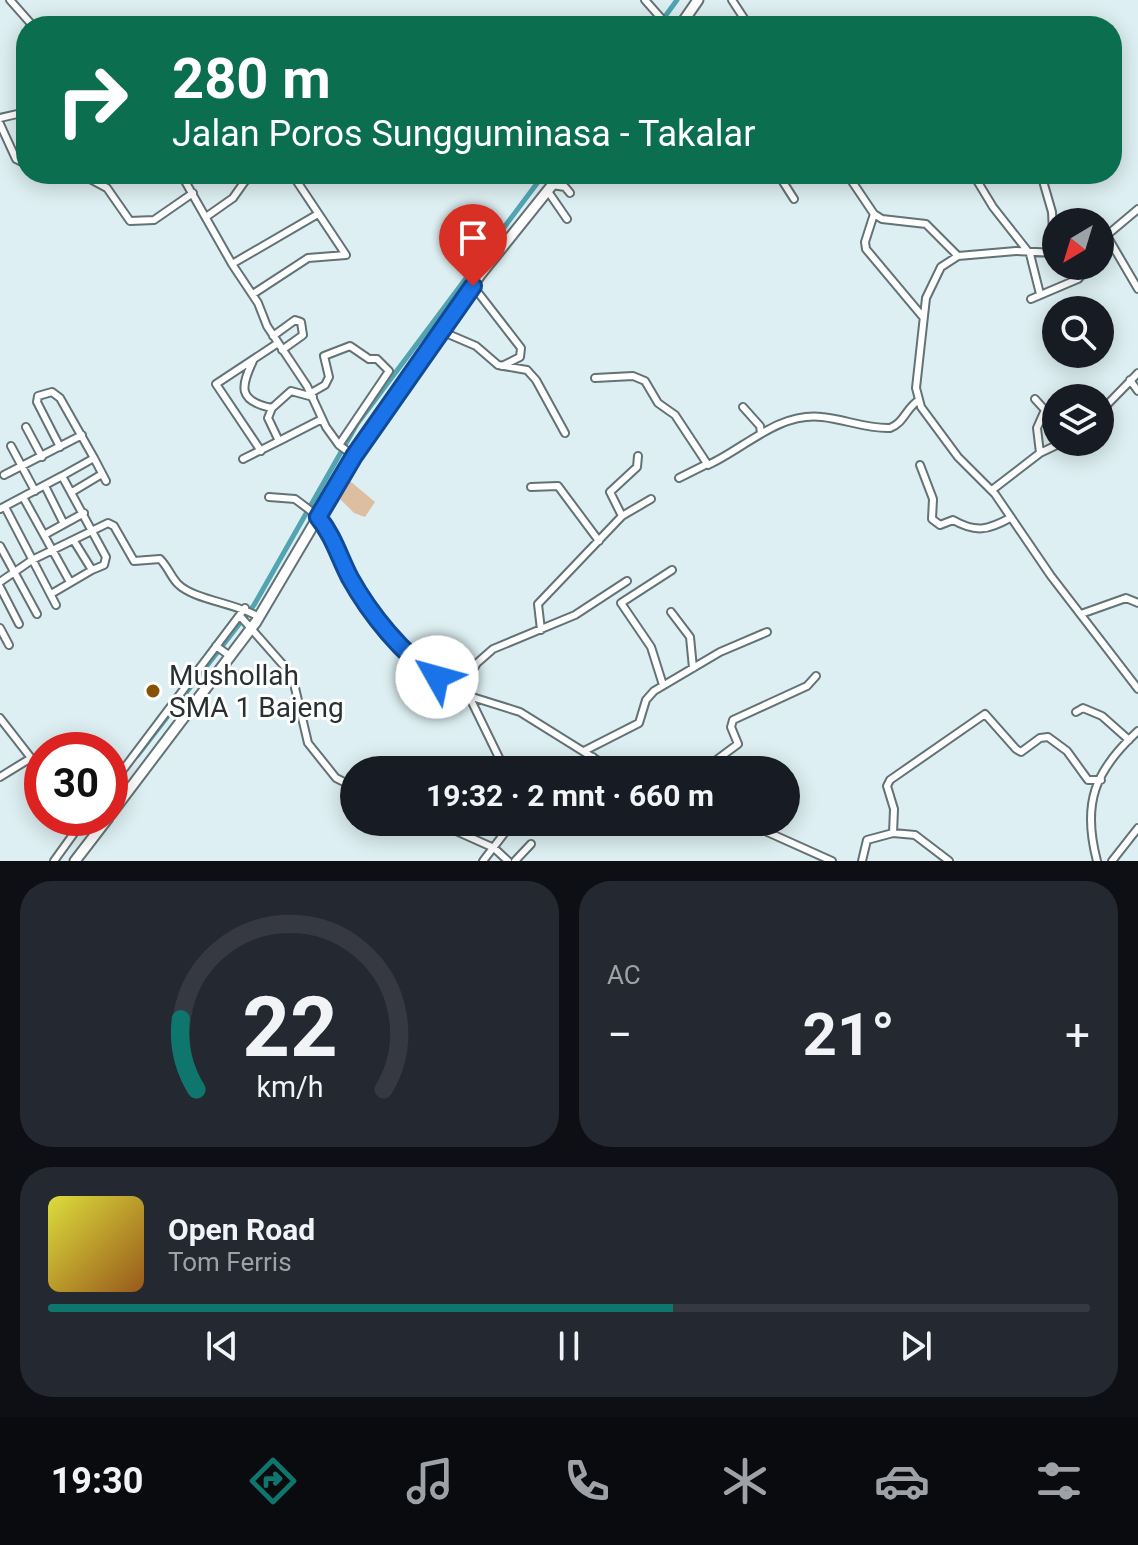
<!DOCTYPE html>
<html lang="id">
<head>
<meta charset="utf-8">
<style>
  body { margin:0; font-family:Roboto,sans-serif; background:#242831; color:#f1f3f6; height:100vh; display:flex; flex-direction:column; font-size:30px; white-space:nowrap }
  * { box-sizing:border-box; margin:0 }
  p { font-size:26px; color:#9ea1a6 }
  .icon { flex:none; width:44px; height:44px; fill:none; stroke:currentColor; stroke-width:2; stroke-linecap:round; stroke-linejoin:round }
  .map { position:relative; height:861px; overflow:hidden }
  .drawer { display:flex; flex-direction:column; gap:20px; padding:20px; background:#0d0f14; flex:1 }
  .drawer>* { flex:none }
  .banner { position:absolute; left:16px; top:16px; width:1106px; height:168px; border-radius:32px; box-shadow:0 4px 20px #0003; background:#0b6e4f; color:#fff; overflow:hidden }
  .needle { width:52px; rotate:218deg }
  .fabs { position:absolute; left:1042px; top:208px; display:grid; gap:16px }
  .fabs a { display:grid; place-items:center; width:72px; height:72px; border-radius:50%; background:#171b24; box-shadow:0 4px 20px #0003; font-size:40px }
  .speed { position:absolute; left:24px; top:732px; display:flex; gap:16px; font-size:40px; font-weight:700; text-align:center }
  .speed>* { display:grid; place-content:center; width:104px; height:104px; border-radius:50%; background:#171b24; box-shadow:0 4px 20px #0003; line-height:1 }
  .speed .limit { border:12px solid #d22; background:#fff; color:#111 }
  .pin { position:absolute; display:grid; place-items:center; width:68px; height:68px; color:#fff; margin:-82px -34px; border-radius:50% 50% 50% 0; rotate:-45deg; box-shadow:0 0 8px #0007 }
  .pin .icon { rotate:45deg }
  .me { position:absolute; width:88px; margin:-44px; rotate:308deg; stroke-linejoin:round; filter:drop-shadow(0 0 6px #0008) }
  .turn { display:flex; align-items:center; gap:28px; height:168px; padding:0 24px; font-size:36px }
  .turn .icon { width:104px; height:104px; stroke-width:2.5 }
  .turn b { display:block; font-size:56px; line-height:68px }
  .big { font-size:60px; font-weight:700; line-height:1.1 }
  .drawer .tile { flex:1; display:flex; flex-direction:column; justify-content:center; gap:12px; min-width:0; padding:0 28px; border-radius:32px; background:#242831 }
  .drawer .dial { align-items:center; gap:0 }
  .dial svg { height:208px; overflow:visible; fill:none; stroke:#363941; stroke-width:7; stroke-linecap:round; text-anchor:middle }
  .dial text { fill:#f1f3f6; stroke:none }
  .song { display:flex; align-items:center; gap:24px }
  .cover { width:96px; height:96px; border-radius:12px; background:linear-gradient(135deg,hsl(60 70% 55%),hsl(30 70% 35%)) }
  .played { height:8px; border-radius:4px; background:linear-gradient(90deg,#0f766e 60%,#363941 60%) }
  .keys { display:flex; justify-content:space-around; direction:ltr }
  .heat { display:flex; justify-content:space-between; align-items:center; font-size:44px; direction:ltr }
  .drawer .tiles { flex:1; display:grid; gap:20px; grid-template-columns:1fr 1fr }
  .tile:last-child { grid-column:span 2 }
  .trip { position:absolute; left:340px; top:756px; width:460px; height:80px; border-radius:40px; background:#171b24; box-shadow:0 4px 20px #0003; font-weight:700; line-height:80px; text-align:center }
  .menu { display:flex; height:128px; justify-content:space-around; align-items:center; background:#090b0e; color:#9ea1a6 }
  .menu .icon { width:56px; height:56px }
  .menu .current { color:#0f766e }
  .menu b { font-size:36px; color:#f1f3f6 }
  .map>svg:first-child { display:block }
  .green { fill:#ddbea1 }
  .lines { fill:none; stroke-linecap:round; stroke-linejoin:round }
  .canal { stroke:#52a4b2; stroke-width:5 }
  .minor-casing { stroke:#627275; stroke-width:10 }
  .highway-casing { stroke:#627275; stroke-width:13 }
  .minor { stroke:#fff; stroke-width:6 }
  .highway { stroke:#fff; stroke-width:9 }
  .route-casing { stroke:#114b97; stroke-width:20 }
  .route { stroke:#1a73e8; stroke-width:14 }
  .poi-dot { fill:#895103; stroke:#fff; stroke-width:3 }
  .labels { text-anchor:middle; stroke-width:6; stroke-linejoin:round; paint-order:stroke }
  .poi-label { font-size:28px; fill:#293031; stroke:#fff; text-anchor:start }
</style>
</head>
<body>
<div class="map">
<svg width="1138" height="861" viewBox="0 0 1138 861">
  <rect width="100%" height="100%" fill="#ddeff2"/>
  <path class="green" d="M350,481L375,502L365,517L354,513L340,499Z"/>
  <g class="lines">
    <path class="canal" d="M658,26L677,0
      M137,756L254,605L357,424L544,174"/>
    <defs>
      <path id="minor" d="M10,0L33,26
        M645,0L668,26
        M732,0L749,26
        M0,118L26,112
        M0,124L16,159L26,164
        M81,174L107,188L130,221L154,220L193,193
        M181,174L232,264L258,303L267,326L307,386L326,427L339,445L354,456
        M778,174L794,199
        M847,174L874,214L882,219L926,224L958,256L1016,251L1056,253
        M973,174L993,207L1030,254L1040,294
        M1041,174L1052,212L1054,253
        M552,185L565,187L570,193
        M547,190L567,219
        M874,214L865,242L866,249L923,317
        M206,217L233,198L245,181L256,174
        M1107,236L1138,289
        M1100,241L1138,209
        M958,256L941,267L926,298L916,388L921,407L958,457L995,494L1051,576L1138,689
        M232,264L318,214
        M473,286L521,348L520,357L502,366
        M253,294L308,258L346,255L292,174
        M1031,299L1078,279L1090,266
        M441,331L476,346L498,365L527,370L536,380L565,433
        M273,336L295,320L301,322L303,335L282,350
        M253,361C241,386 237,401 272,408
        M595,378L633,376L645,381L658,403L675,415L708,465C744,449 778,412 822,417C844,419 867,429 890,428C904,423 906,408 919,400
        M1130,380L1138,391
        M311,393L325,385L329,377L324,356L350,346L369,359H377L389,371L339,445
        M1035,399L1045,410L1037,428L1040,453
        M743,407L760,426L761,433
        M1100,412L1138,373
        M26,427L42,457
        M279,441L322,419
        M11,446L35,491
        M60,447L37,402L38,396L52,392L60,398L94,458
        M261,451L216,384L278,343
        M243,459L279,441L268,418L272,408L291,391L313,397
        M920,465L933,499L932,519L940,525L953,520C976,533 988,530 1010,518
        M4,475L82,435
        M62,476L94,458L106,481
        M679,478L705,465
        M45,486L64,524
        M531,487L558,486L599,541
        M992,490L1040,453L1063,442
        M72,492L102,474
        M23,497L70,582
        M269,497L295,499L315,514L333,537L355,585L418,664L469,696L520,712L613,770
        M5,507L56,605
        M0,509L62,476L106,557L104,565L92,570
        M622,516L651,499
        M44,535L84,513
        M0,546L37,614
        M0,582L32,560L108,523L114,526L134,561L160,559C168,567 171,577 178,584C194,600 236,603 259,617
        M0,587L19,624
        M51,594L92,570L74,541
        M671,612L690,637L693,668
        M1081,614L1126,598L1138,603
        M240,616L292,675L308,743L336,778L354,787
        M0,628L9,645
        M541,630L538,604L622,516L610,492L637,467L638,456
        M216,646L230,656
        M663,685L651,647L621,603L672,570
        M461,690L477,663L493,649L575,615L627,581
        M469,696L505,770
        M1076,712L1083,708L1102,716L1129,740
        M0,718L42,772
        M69,741L72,750
        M584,751L639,723L646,700L654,691L720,652L767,632
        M572,770L593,757
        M703,770L738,744L731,727L733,720L807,686L816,676
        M0,777L31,758
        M110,787L245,608
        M436,822L494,848L508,861
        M745,822L832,861
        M893,833L915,835L949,861
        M54,861L85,818
        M483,861L513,822
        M515,861L531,844
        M862,861L867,840L893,833L894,809L887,786L890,780L985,714L1016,749L1021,752L1040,738L1048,737L1067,751L1088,780H1101
        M1097,861C1082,804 1094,771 1138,731
        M1112,861L1138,828"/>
      <path id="highway" d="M680,26L698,0
        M110,815L256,622L354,456L480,275L561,174
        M75,861L108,818"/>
    </defs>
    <use href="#minor" class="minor-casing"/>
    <use href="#highway" class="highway-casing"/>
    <use href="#minor" class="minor"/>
    <use href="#highway" class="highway"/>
  </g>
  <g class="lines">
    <defs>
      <path id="route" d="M437,677C403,655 370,614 350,578C339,557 334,537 318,517L354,456L473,286"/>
    </defs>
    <use href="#route" class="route-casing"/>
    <use href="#route" class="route"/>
  </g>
  <circle class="poi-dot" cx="153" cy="691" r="8"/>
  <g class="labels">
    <g class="poi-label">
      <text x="169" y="685">Mushollah<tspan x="169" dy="32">SMA 1 Bajeng</tspan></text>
    </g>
  </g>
</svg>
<div class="fabs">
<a><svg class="needle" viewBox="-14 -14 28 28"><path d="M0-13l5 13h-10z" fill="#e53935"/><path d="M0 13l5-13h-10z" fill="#9ea1a6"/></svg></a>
<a><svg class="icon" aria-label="search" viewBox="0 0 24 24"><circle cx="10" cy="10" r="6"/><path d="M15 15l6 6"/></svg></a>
<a><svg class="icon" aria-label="layers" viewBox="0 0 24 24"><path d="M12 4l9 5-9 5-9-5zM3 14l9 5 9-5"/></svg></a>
</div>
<div class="speed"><div class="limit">30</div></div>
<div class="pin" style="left:473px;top:286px;background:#d93025"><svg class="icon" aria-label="arrive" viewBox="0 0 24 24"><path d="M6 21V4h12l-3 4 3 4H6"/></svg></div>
<svg class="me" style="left:437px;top:677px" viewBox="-20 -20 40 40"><circle r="19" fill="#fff"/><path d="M0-13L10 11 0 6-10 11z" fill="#1a73e8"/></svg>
<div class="trip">19:32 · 2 mnt · 660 m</div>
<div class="banner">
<div class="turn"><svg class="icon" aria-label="right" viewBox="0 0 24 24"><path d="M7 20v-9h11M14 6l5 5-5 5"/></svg><div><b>280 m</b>Jalan Poros Sungguminasa - Takalar</div></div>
</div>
</div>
<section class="drawer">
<div class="tiles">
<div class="tile dial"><svg viewBox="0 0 100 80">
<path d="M14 69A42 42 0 1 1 86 69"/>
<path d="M14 69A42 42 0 0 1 8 42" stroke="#0f766e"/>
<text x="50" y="56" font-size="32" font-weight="700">22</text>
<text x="50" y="72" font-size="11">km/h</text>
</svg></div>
<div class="tile"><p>AC</p>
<div class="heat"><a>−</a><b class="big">21°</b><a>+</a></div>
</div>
<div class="tile">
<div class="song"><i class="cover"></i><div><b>Open Road</b><p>Tom Ferris</p></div></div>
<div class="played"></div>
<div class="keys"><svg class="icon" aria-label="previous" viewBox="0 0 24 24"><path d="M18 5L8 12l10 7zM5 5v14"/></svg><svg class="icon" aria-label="pause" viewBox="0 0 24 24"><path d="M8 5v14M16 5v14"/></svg><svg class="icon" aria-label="next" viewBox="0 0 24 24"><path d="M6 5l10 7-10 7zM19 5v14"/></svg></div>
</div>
</div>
</section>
<nav class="menu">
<b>19:30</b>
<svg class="icon current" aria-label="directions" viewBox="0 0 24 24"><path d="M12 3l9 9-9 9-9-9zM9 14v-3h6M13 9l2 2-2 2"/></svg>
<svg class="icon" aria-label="music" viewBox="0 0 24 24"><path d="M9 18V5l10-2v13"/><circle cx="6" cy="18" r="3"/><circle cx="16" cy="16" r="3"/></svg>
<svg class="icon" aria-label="phone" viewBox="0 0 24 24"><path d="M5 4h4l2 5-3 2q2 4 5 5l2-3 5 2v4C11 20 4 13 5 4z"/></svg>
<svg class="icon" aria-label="climate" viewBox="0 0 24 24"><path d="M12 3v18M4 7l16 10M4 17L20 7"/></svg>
<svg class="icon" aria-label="car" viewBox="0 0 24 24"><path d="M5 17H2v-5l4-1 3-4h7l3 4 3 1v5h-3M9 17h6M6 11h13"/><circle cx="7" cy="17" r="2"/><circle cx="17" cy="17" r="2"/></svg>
<svg class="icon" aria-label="filters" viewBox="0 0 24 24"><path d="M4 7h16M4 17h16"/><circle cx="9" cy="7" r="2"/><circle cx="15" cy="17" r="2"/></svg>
</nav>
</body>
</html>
